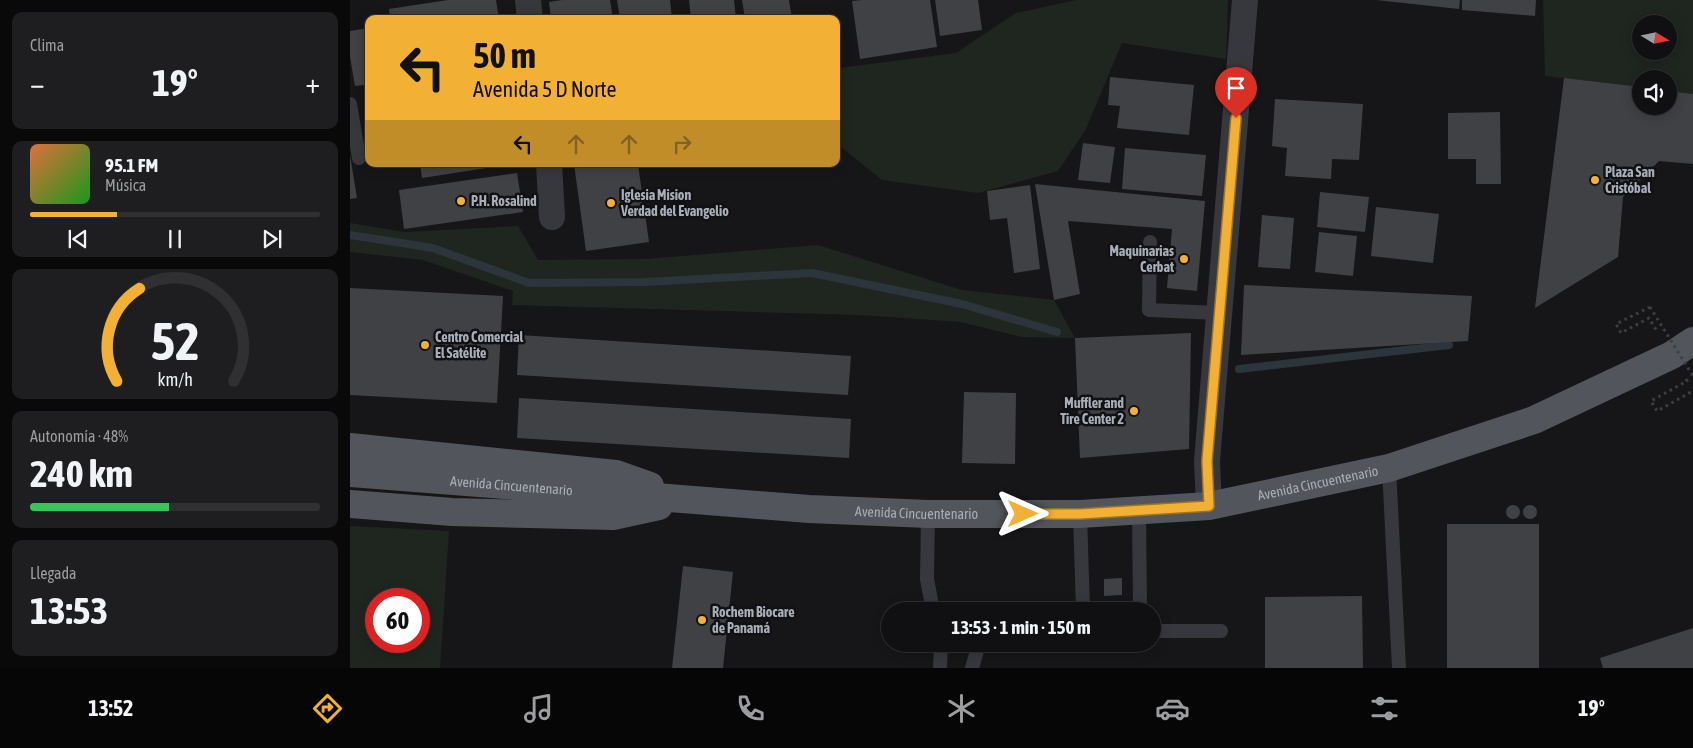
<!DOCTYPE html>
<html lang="es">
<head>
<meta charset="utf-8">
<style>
  body { margin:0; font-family:"Asap Condensed",sans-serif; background:#1e1e20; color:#f1f3f6; height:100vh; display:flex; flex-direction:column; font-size:19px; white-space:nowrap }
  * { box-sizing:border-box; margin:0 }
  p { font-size:16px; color:#9c9d9f }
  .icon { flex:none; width:28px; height:28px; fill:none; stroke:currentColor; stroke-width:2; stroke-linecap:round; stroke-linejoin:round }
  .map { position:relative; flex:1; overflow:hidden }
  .side { display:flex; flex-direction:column; gap:12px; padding:12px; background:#09090a; width:350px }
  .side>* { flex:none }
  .top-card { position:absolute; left:15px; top:15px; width:475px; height:152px; border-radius:10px; box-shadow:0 2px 12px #0003,0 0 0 1px #303032; background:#f2b134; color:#111; overflow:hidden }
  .needle { width:32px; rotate:100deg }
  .controls { position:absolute; left:1282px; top:15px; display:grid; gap:10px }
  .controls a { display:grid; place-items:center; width:45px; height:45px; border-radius:50%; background:#101012; box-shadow:0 2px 12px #0003,0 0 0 1px #303032; font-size:25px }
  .speed { position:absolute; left:15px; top:588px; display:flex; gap:10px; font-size:25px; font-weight:700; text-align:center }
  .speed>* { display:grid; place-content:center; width:65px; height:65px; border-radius:50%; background:#101012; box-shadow:0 2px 12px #0003,0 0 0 1px #303032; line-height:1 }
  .speed .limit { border:8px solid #d22; background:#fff; color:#111 }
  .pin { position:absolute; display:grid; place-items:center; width:42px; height:42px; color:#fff; margin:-51px -21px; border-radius:50% 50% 50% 0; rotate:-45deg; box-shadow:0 0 5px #0007 }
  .pin .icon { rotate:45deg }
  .me { position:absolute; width:55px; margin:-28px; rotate:90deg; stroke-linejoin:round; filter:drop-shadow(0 0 4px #0008) }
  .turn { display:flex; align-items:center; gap:18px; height:105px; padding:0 25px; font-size:22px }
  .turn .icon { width:65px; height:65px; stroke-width:2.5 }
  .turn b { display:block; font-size:35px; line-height:42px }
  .lanes { display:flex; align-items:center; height:48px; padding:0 25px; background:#0003; justify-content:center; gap:25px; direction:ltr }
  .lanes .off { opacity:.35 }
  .big { font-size:38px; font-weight:700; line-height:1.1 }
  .side .widget { flex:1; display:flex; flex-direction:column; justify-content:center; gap:8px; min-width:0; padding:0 18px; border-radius:10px; background:#1e1e20 }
  .side .dial { align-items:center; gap:0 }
  .dial svg { height:130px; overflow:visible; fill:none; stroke:#303032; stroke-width:7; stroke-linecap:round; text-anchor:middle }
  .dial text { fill:#f1f3f6; stroke:none }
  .song { display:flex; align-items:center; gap:15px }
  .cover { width:60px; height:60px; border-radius:8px; background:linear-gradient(135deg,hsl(20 70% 55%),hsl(120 70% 35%)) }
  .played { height:5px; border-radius:2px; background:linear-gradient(90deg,#f2b134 30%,#303032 30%) }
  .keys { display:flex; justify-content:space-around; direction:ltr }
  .heat { display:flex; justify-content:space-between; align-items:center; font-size:28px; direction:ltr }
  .charge { height:8px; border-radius:4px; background:linear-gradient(90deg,#34c759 48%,#303032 0) }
  .trip { position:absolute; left:531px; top:602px; width:280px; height:50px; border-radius:25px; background:#101012; box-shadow:0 2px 12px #0003,0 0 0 1px #303032; font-weight:700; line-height:50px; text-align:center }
  .tabs { display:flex; height:80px; justify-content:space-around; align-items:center; background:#060607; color:#9c9d9f }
  .tabs .icon { width:35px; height:35px }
  .tabs .active { color:#f2b134 }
  .tabs b { font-size:22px; color:#f1f3f6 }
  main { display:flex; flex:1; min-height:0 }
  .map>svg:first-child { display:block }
  .green { fill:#1e261f; fill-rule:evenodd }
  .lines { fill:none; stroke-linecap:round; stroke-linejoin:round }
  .stream { stroke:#2c353c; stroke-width:8 }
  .building { fill:#404145 }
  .path { stroke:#3d3f44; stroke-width:3; stroke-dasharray:2.5 4; stroke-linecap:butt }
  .service { stroke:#37383d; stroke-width:14 }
  .minor { stroke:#37383d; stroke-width:26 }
  .primary { stroke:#53555c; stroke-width:28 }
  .path-bridge { stroke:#3d3f44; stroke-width:3; stroke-dasharray:2.5 4; stroke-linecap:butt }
  .route-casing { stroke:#9d7322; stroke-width:12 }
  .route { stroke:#f2b134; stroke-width:9 }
  .poi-dot { fill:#f2b134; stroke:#111113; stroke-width:2 }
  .labels { text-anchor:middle; stroke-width:5; stroke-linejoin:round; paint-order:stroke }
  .poi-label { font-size:14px; font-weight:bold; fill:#a8adb8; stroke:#111113; text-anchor:start }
  .street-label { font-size:14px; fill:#a8adb8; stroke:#111113 }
</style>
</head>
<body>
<main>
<section class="side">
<div class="widget"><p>Clima</p>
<div class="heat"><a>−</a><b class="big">19°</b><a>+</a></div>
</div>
<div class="widget">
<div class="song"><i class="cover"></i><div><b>95.1 FM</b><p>Música</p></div></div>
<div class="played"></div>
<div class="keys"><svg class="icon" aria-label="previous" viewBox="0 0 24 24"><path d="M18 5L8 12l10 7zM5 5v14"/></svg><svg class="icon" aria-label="pause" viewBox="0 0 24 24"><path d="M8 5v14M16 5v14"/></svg><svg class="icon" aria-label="next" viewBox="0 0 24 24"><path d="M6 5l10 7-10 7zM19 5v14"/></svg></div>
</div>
<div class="widget dial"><svg viewBox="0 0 100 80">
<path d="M14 69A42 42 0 1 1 86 69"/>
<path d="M14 69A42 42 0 0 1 28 12" stroke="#f2b134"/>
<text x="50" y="56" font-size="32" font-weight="700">52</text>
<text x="50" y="72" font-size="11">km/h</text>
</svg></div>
<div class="widget"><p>Autonomía · 48%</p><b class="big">240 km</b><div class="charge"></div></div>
<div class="widget"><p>Llegada</p><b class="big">13:53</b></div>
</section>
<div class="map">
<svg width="1343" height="668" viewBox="0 0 1343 668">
  <rect width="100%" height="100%" fill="#161618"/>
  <path class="green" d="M726,0H878L876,59L772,43L735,131L708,171L628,193L532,180L486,143V84L489,68L606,53L666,13Z
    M1193,0H1343V94L1319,91V79H1291V87L1195,76ZM1291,24H1319V51H1291Z
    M0,223L55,232L168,226L188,260L295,259L468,245L612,290L704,300L725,338L672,337L611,322L510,315L162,305L163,291L73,260L0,252Z
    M0,526L99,531L90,668H0ZM26,599H69V641H26Z"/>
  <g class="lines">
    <path class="stream" d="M0,235L83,248L179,283L295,282L462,273L612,304L707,332
      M889,369L1099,345"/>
  </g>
  <path class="building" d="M98,0H146L149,19H40L39,9Z
    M212,0H260L263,19H201L199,2Z
    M267,0H320L322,19H270Z
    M339,0H384L386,19H341Z
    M392,0H439L442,19H395Z
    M512,0H580L587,47L510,59L502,1Z
    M585,0H628L632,30L590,36Z
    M1026,0H1110L1109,9Z
    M1112,0H1186L1185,16L1112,10Z
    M19,28V108H18L14,85L5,86L0,57V31Z
    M760,77L844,85L839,135L767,128L770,106L758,105Z
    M1214,78L1291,87V106H1319V91L1343,94V164L1309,161L1273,197L1268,257L1185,308Z
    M925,99L1013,104L1009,160L982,159L981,179L935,176L937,148L922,146Z
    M1150,112L1151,184H1126V159H1098V113Z
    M733,143L765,147L760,183L728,180Z
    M775,148L856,155L852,196L772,189Z
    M0,155L7,198L0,199Z
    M70,164H156V165L72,178Z
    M224,164H288L299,242L236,251Z
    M167,173L173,212L54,229L49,190Z
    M685,184L855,201L847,291L817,288L822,229L718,221L730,294L704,300Z
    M680,185L690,269L664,273L657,218L640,220L637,191Z
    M970,192L1019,197L1015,232L967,227Z
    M1026,207L1089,214L1083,263L1021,256Z
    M912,215L944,218L940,269L908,267Z
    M969,232L1007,236L1003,276L965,272Z
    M894,285L1122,296L1118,341L891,355Z
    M0,288L153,296L147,403L0,395Z
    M841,333L839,449L730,458L725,338Z
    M169,335L501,356L498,395L167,375Z
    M614,392L666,393L665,464L612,463Z
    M169,398L501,419L499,458L167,438Z
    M1173 512a7 7 0 1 1 14 0a7 7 0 1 1-14 0Z
    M1156 512a7 7 0 1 1 14 0a7 7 0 1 1-14 0Z
    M1097,524H1189V668H1097Z
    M333,566L383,572L373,668H322Z
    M772,578V595L754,596V579Z
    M1012,596L1013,668H915V597Z
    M1343,628V668H1253L1250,658Z"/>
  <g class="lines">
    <path class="path" d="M1300,307L1266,324L1271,333L1299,318L1308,333
      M1336,379L1337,381L1301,401L1307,411L1343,391"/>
    <path class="service" d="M0,104L9,158
      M800,242L799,310L869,313
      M1039,468L1049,668
      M789,511L790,611
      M578,514L577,579L583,611
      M730,514L733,611
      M802,631H871
      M590,668L591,644
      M622,668L629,644"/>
    <path class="minor" d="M178,0L180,19
      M199,164L202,217
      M859,506L857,461L895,0"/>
    <g class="primary">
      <path d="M0,447L266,474L300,486"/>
      <path id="s1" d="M0,473L459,509L578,514H730L859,506L1039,468L1184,420L1322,355L1343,341"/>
      <path d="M0,504L102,512L263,516L309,506"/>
    </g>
    <path class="path-bridge" d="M1300,307L1343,376"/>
  </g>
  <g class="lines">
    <defs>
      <path id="route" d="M673,514H730L859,506L857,461L886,118"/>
    </defs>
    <use href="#route" class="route-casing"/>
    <use href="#route" class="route"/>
  </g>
  <g class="poi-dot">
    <circle cx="1245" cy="180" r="5"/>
    <circle cx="111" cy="201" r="5"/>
    <circle cx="261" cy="203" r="5"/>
    <circle cx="834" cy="259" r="5"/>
    <circle cx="75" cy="345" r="5"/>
    <circle cx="784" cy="411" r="5"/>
    <circle cx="352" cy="620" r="5"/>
  </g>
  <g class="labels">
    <g class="poi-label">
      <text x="1255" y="177">Plaza San<tspan x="1255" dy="16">Cristóbal</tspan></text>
      <text x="271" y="200">Iglesia Mision<tspan x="271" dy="16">Verdad del Evangelio</tspan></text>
      <text x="121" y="206">P.H. Rosalind</text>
      <text x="824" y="256" text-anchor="end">Maquinarias<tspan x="824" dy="16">Cerbat</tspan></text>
      <text x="85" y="342">Centro Comercial<tspan x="85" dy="16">El Satélite</tspan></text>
      <text x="774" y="408" text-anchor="end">Muffler and<tspan x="774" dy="16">Tire Center 2</tspan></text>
      <text x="362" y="617">Rochem Biocare<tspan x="362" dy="16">de Panamá</tspan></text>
    </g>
    <g class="street-label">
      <text dy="5" stroke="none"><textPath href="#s1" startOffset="972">Avenida Cincuentenario</textPath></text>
      <text dy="5" stroke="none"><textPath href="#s1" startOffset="162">Avenida Cincuentenario</textPath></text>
      <text dy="5" stroke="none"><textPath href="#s1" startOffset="568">Avenida Cincuentenario</textPath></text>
    </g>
  </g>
</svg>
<div class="controls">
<a><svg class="needle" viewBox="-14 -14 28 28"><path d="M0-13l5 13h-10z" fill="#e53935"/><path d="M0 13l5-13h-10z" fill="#9c9d9f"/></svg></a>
<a><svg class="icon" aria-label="sound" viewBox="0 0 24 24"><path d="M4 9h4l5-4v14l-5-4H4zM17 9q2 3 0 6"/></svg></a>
</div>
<div class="speed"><div class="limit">60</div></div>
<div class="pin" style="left:886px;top:118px;background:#d93025"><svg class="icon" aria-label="arrive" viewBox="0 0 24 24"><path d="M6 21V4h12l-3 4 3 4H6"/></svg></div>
<svg class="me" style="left:673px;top:514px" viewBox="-20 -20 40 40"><path d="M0-17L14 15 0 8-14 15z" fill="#f2b134" stroke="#fff" stroke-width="4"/></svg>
<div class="trip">13:53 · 1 min · 150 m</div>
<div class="top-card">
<div class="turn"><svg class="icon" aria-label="left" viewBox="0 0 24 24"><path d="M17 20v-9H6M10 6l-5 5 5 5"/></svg><div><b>50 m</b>Avenida 5 D Norte</div></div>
<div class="lanes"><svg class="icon" aria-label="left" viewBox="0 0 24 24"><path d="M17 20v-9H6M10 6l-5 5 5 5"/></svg><svg class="icon off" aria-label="ahead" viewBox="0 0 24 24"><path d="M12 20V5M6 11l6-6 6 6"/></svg><svg class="icon off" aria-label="ahead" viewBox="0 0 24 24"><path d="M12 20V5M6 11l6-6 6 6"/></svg><svg class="icon off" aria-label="right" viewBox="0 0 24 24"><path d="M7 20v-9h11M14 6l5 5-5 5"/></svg></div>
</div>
</div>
</main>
<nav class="tabs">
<b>13:52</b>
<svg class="icon active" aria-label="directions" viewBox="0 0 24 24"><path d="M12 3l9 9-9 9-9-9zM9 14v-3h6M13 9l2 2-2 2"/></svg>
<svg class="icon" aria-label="music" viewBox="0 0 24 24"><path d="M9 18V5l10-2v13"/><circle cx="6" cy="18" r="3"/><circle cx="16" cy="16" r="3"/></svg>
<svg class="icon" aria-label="phone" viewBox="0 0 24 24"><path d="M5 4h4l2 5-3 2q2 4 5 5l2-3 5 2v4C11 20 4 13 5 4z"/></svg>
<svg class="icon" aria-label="climate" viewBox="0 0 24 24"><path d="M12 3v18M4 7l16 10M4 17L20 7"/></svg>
<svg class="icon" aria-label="car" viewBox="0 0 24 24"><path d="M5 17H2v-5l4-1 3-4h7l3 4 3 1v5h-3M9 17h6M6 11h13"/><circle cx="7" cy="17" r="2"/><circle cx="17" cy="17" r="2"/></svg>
<svg class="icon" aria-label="filters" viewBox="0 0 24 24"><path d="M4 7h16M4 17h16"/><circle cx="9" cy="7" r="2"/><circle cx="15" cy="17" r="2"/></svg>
<b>19°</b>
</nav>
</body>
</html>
